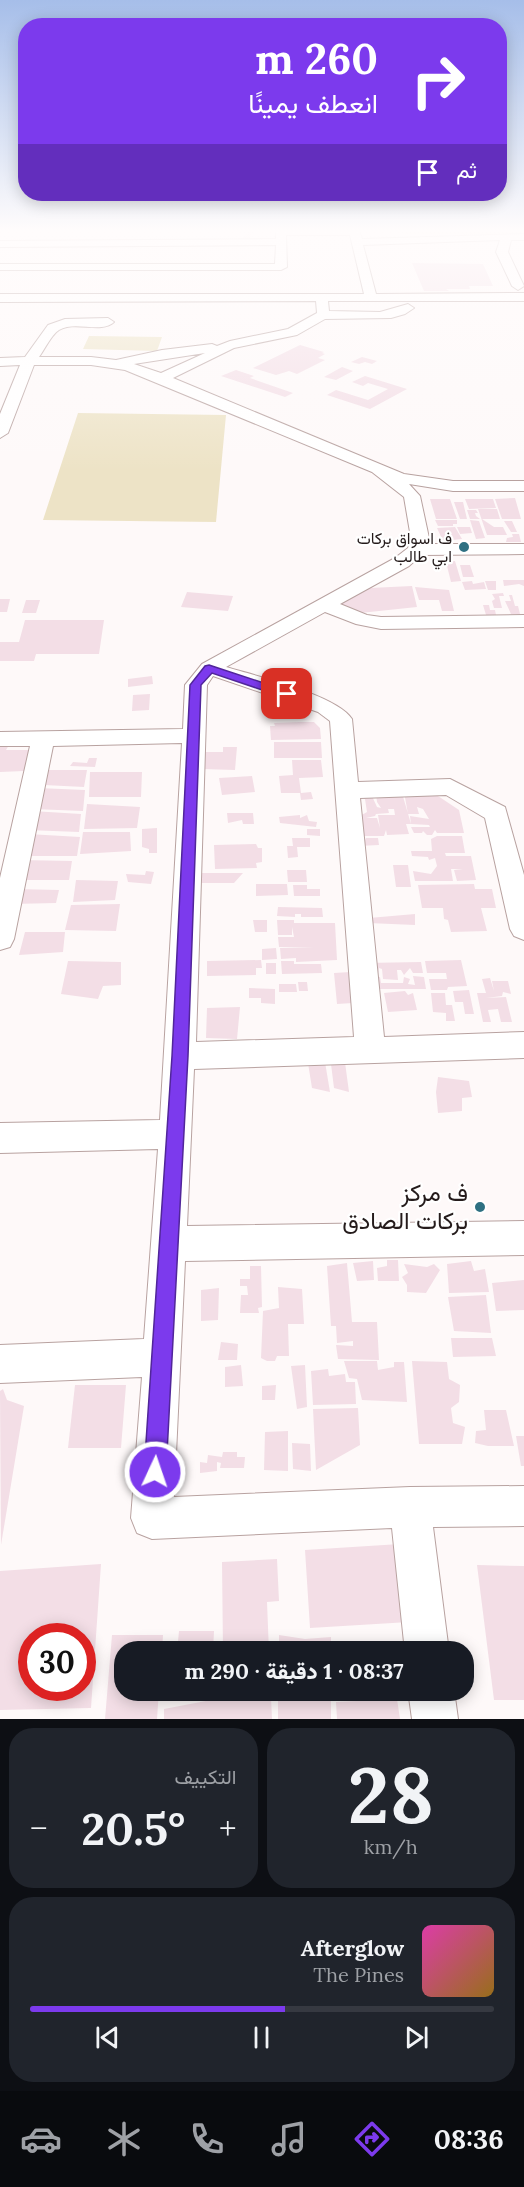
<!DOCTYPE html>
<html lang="ar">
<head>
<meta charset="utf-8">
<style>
  body { margin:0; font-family:Lora,Vazirmatn,serif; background:#20242c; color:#f1f3f6; direction:rtl; height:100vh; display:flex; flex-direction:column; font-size:22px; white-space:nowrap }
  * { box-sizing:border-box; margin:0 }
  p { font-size:20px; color:#9ea1a6 }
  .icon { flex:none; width:33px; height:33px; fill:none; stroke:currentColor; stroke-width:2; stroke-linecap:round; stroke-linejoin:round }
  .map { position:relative; height:1719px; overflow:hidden; direction:ltr }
  .panel { display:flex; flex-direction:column; gap:9px; padding:9px; background:#0d0f14; flex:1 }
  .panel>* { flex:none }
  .top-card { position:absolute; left:18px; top:18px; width:489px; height:183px; border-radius:24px; box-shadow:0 3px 15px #0003; direction:rtl; background:#7c3aed; color:#fff; overflow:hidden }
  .speed { position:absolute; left:18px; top:1623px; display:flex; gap:12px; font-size:30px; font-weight:700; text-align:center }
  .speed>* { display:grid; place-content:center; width:78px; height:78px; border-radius:50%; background:#171b24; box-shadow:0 3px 15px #0003; line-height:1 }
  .speed .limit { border:9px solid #d22; background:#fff; color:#111 }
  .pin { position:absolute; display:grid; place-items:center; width:51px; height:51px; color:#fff; margin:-26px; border-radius:12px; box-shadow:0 3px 9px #0006 }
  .me { position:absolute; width:66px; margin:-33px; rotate:3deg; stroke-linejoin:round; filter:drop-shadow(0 0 4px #0008) }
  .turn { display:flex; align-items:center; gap:21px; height:126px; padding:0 30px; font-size:27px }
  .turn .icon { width:78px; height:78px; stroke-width:2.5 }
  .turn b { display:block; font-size:42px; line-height:51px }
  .then { display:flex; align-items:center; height:57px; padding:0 30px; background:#0003; gap:12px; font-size:22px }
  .big { font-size:45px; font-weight:800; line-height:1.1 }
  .panel .tile { flex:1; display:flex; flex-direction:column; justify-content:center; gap:9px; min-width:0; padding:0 21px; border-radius:24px; background:#20242c }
  .panel .dial { align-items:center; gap:0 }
  .dial b { font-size:78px; line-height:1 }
  .song { display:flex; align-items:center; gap:18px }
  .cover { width:72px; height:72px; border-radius:9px; background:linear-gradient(135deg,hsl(320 70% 55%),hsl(40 70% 35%)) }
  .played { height:6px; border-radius:3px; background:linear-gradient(90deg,#7c3aed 55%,#363941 55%) }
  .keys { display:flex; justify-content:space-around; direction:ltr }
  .heat { display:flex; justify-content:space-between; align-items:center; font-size:33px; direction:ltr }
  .panel .tiles { flex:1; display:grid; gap:9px; grid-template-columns:1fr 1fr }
  .tile:last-child { grid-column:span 2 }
  .trip { position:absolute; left:114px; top:1641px; width:360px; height:60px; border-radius:24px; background:#171b24; box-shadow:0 3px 15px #0003; font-weight:800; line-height:60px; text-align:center; direction:rtl }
  .tab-bar { display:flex; height:96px; justify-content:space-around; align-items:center; background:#090b0e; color:#9ea1a6 }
  .tab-bar .icon { width:42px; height:42px }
  .tab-bar .on { color:#7c3aed }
  .tab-bar b { font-size:27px; color:#f1f3f6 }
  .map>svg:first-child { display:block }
  .green { fill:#ede3c6 }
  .building { fill:#f3dee6; fill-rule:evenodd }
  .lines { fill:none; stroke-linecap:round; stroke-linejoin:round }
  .minor-casing { stroke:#b8a2a0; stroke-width:2 }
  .minor { fill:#fff; fill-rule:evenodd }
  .route { fill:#7c3aed; stroke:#51269a; stroke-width:1.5 }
  .poi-dot { fill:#2e7082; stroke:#fff; stroke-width:2 }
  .labels { text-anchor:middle; stroke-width:4.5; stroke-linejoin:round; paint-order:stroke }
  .far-poi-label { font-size:16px; fill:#251c1c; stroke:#fff; text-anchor:end }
  .near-poi-label { font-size:24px; fill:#251c1c; stroke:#fff; text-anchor:end }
</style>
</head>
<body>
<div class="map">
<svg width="524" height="1719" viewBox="0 0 524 1719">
  <rect width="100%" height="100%" fill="#fef9f9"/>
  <path class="green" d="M401,230H524V234H403Z
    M89,336L162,337L157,351L83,349Z
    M78,413L226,415L216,522L43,520Z"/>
  <path class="building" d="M239,230H256L255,234H250L251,238H242L247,234Z
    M412,263L483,264L493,286H469L470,289H446L449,291H424Z
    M300,345L324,352L322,353L325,354L318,358L325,360L297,374L289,371L276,375L253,368Z
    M362,357L377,361L372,364L365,362L359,364L351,362Z
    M342,367L353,371L336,380L324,377Z
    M236,370L254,376L250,378L293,393L285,397L221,376Z
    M365,376L407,389L370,409L327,395L336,390L368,400L388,389L368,383L363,386L352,382Z
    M515,498L521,519H502L495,499Z
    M430,499H450L457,519H436Z
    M465,499H493L496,508L469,509Z
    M454,502H463L467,519H460Z
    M478,509H497L500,519H482L494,527H503L507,535H487Z
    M467,510H476L478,513H475L476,516L480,519H470Z
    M435,520H457V524H453V526H438Z
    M470,520L479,521L485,538L476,539Z
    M504,521H512L517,532H511Z
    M455,527L462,539L443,541L437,528Z
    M457,527H470L472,533L460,534Z
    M512,534H519L521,542H506L507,538L513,537Z
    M455,561L461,581L451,582L446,562Z
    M460,565H470L474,577H463Z
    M503,580H524V586L519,584L504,586Z
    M472,581L473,584L484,582L486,589L465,590L462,582Z
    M485,581H496V590H488Z
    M412,586L417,607L360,613L339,605L370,588Z
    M415,587L449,590L454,611H442L439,600H419Z
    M187,592L233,596L228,611L181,607Z
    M503,593L504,596H499L502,608H494L492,601L495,599L492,594Z
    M509,595H512L515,606H518L520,614H511L505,601H511Z
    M0,599H10L7,612H0Z
    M26,600H40L36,613H22Z
    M483,605H489L490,610H495L496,615H486Z
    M25,620H104L99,654H36L34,661H0V642H19Z
    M152,676L153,684L128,687V679Z
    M150,694L149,710L132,711L133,695Z
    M300,722H314L320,728L321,739L271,740L270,726H275L274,723Z
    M274,742H321L322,758H274Z
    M9,745L6,750H30L24,771L0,772V746Z
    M223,747H237L235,770L202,769L203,752H223Z
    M89,758H97L95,767L70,766L73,762L87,763Z
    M292,760H321L323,777L299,778L301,793L311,792L313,799L301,800L300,793H281L279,776L293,775Z
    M45,770H87L84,787L44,785Z
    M90,772H142L141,797H89Z
    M252,776L255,792L222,795L219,778Z
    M38,788L85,790L83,811L33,809Z
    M404,792H432L459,810L464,833H437L435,830L432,835H427L423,831L422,833H414L411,827H430L429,825L411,824L410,816L429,819L423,809L417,807L419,814H408Z
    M402,793L411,824H406L409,834L387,835L386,830L384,836H360L358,817L367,812L365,799L363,798L371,794L377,807L381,808L377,802L376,794ZM388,809H394L395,815H378L380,828L377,818H366L375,816L376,814L389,813Z
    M87,804L140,807L137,828L84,829Z
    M32,811L81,814L79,832L27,830Z
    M227,813H253L254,824H243L242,820L228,823Z
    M300,815V818L307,815L309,821L317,822L316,827L280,823L279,817Z
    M157,828V853H149V849L142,847V829Z
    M307,829H320V836L307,835Z
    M83,832H130L131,851L80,854Z
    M28,834L80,837L77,856H21Z
    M437,836H462L465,853H445L446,856H471L476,880L457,881L454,870L463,869H451L453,881H415L413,871L431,874L437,866L435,858L429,860L428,857L412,856L411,851H432L431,839Z
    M292,838H310V847H297L298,857L288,858L287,846H293Z
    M366,838H378L379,845L358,846L357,840H365Z
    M256,844L258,848H262V862L256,863L257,868L215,869L214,845Z
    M20,860L72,861L69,880H16Z
    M393,865H408L411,887H396Z
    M287,870H306L307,882H288Z
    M146,871L154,872L151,884L128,882L126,874L145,875Z
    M196,873H243L234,883H196Z
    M76,880L118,881L115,900L73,902Z
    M256,884H287L288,895L256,896Z
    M474,884L475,889H492L496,908H481L487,931L451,932L448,920L444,919L443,908H422L418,885Z
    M293,885H307V889H320V896H294Z
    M15,889L59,890L56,903L12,904Z
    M120,904L116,931L65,930L71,905Z
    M278,907L322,908L323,917H301V914H295V917L277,916Z
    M415,914V925L368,923L369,918Z
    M253,920H267V932H255Z
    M277,920H294V923H335L337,960L296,962V958L281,959L280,948L314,947H279L278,937H294L292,927V935H278Z
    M25,932H65L63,952L19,955Z
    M276,948L277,959L262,960V949Z
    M261,960L262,968H256V975L207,976V961Z
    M461,960L467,986L448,987L447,990H431L429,979H447L446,973H427L425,961Z
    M68,961L121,962V985L103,986L98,999L61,994Z
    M281,961H294V964H321L322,973L282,974Z
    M421,962L423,973H413L410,968L404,975L401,970H397L398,980L383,979L382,969L379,968L378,974L365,963Z
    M266,963H276V974H266Z
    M351,972L353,1003L337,1004L334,973Z
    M364,976L380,977L381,983H403L404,977L410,979L408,984L415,985L413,976L424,977L426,989H376Z
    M490,978L494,991L492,981H508L511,994L503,992L502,996L486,998L506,997L512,1022H501L498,1009L488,1010L491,1022H483L477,993H486L482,979Z
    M298,982H307L308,991H299Z
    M279,984H296L297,992H279Z
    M249,988L275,989V1004L261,1003V998H249Z
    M469,990L474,1014H465L463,1002H455L453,991Z
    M405,991L408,995L413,993L417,1010L388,1012L384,993Z
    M431,993H445L446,1005H452L455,1021H446V1013L433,1012Z
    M240,1007L237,1039L206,1038L207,1008Z
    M344,1055L349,1092L334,1088L330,1056Z
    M324,1056L330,1092L312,1088L307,1057Z
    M438,1077L469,1081L472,1097L462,1098V1111L438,1113L436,1092Z
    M387,1260H398L399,1281H378L377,1268L387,1266Z
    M373,1261L374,1280L357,1281L353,1263Z
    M471,1261L474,1271L485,1269L489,1292L449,1293L447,1264Z
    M347,1263L352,1322H377L379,1360L338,1359L336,1345L353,1346V1341L337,1343L336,1326H331L327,1266Z
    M404,1264L427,1267L434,1264L440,1270L426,1293L407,1292V1285L402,1277L408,1273Z
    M250,1266H261L262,1307L258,1308L259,1313H240L241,1295H248L247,1286H240V1279H250Z
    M524,1280V1310L496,1311L492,1283Z
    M278,1287L302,1289L304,1324H288L289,1356H277L275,1361H267L261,1358L263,1311L279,1308Z
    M219,1288L218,1320L201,1321V1290Z
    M486,1295L491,1333L454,1331L448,1297Z
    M451,1338H492L496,1356L453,1357Z
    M221,1342L238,1344L237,1360H218Z
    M344,1361H377L378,1370L394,1367V1362H404L407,1402L362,1400L357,1379L349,1378Z
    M412,1361L447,1362L449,1379L460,1385L459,1402L451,1408L453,1423L465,1427L462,1444H419Z
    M241,1365L243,1386L225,1387V1367Z
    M305,1365L307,1407L297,1409L291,1366Z
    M328,1369L329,1376L345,1374L346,1382H355L356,1404L313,1405L311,1371Z
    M75,1385H126L121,1448H68Z
    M276,1385L275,1400H262V1386Z
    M3,1389L7,1400L24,1406L1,1545L0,1391Z
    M358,1408L360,1445L316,1470L313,1409Z
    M484,1410H506L514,1446H488L475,1443L476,1431L486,1430Z
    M288,1431V1471L264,1470L265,1432Z
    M516,1436H524V1466H521Z
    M292,1443L310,1444L311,1471L293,1469Z
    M223,1452H237V1457H245L244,1468H220L221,1463L217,1462V1471L200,1473V1462L207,1463L208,1455L222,1457Z
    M400,1544L409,1622L310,1628L305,1550Z
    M277,1559L279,1601L267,1602L269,1652H223L222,1562Z
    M101,1564L91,1708L0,1710V1571ZM32,1636H82V1688H32Z
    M477,1565L524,1566V1700H494Z
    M179,1631H214L213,1652H177Z
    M112,1635H163L162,1652H124V1690H159L157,1719H105Z
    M279,1635L305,1639L331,1637V1652H279Z
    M164,1690H212L211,1700L271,1697L272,1719H164V1709L211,1700H164Z
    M278,1690H331V1719H278Z
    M397,1699L400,1719H337L336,1702Z"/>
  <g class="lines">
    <defs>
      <path id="minor" d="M276,230H359L362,239L524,234V240H511L508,252L524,286L518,290L512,286L496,252L500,240L363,245L376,294L524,293V301H328L329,311L380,312L408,304L414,308L405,314L391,318L325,319L297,335L234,348L173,378L404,474L453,481H524V491H453L409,484L420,496L429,538L427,544H524V554L421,555L409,566L340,604L367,615L381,617L524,615V627L381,629L356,624L325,612L226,667C256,676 337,695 352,719L358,782L450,779L505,807L524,875V940L514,936L510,929L485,818L446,795L360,798L384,1037L524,1032V1058L194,1069L187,1226L524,1221V1255L185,1261L174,1497L410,1487L524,1486V1526L433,1527L449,1652H405L392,1528L152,1539L137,1533L131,1518L142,1377L0,1383V1345L144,1339L158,1149L0,1153V1123L160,1120L182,743L53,746L14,939L10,947L0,950V878L30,746H0V732L183,729L185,685L202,664L395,558L408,548L411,538L404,497L372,472L125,370L91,365H34L8,433L0,438V414L20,365L0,366V358L25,357L48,325L65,319L108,318L114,322C101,334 75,320 59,330C51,335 45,349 39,357H91L116,360L162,350L212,344L217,346L230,341L288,329L317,313L316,301L0,302V294H364L350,235H286L287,267L281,270H0V264H275L276,245L0,247V241L276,239ZM205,353L161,373L134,364ZM213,676L318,712L330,721L354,1037L196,1042L207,685Z
        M408,1690H454L458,1719H412Z"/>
    </defs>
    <use href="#minor" class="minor-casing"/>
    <use href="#minor" class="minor"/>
  </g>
  <linearGradient id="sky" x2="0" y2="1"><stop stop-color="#a6bee9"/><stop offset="0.49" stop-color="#fffcfc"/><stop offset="1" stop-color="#fffcfc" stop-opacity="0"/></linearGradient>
  <rect width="524" height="471" fill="url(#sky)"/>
  <path class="route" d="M209,665L291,692L293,694L291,697H283L212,673L201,685L188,1056L166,1472L162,1480L155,1483L147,1480L144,1472L172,1056L190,685L205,666Z"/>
  <g class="poi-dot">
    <circle cx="464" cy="547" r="6"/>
    <circle cx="480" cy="1207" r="6"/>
  </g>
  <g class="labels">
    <g class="far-poi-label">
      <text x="452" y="544">ف اسواق بركات<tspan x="452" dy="18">ابي طالب</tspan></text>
    </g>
    <g class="near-poi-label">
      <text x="468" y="1201">ف مركز<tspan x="468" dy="28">بركات الصادق</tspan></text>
    </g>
  </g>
</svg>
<div class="speed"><div class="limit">30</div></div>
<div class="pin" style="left:287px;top:694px;background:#d93025"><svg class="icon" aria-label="arrive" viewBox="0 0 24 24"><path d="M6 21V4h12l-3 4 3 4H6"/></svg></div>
<svg class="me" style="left:155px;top:1472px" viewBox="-20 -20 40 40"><circle r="17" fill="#7c3aed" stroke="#fff" stroke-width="3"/><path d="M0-11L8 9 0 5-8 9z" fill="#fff"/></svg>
<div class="trip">08:37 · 1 دقيقة · 290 m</div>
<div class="top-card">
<div class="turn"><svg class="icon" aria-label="right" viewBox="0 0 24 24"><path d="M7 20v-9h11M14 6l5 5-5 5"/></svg><div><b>260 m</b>انعطف يمينًا</div></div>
<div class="then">ثم<svg class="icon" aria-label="arrive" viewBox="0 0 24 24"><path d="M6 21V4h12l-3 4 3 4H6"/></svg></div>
</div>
</div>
<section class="panel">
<div class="tiles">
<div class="tile dial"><b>28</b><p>km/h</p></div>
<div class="tile"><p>التكييف</p>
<div class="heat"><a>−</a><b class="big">20.5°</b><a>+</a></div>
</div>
<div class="tile">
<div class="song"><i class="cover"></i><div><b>Afterglow</b><p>The Pines</p></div></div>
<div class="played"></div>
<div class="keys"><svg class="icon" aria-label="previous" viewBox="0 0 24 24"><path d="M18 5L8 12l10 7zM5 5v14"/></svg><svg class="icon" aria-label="pause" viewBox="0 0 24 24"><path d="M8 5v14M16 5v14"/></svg><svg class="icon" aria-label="next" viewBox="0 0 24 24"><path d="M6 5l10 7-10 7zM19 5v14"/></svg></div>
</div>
</div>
</section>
<nav class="tab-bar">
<b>08:36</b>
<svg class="icon on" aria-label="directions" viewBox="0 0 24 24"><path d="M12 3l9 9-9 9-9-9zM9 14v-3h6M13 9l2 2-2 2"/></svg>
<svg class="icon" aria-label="music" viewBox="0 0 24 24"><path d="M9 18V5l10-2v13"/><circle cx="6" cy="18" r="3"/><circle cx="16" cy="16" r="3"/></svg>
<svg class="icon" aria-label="phone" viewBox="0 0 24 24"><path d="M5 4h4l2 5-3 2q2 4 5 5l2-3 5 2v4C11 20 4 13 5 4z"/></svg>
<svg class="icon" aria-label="climate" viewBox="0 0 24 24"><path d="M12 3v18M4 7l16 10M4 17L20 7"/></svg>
<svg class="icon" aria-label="car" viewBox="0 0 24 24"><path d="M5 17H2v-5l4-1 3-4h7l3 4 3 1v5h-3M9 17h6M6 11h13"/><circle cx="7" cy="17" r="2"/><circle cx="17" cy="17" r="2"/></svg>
</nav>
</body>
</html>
